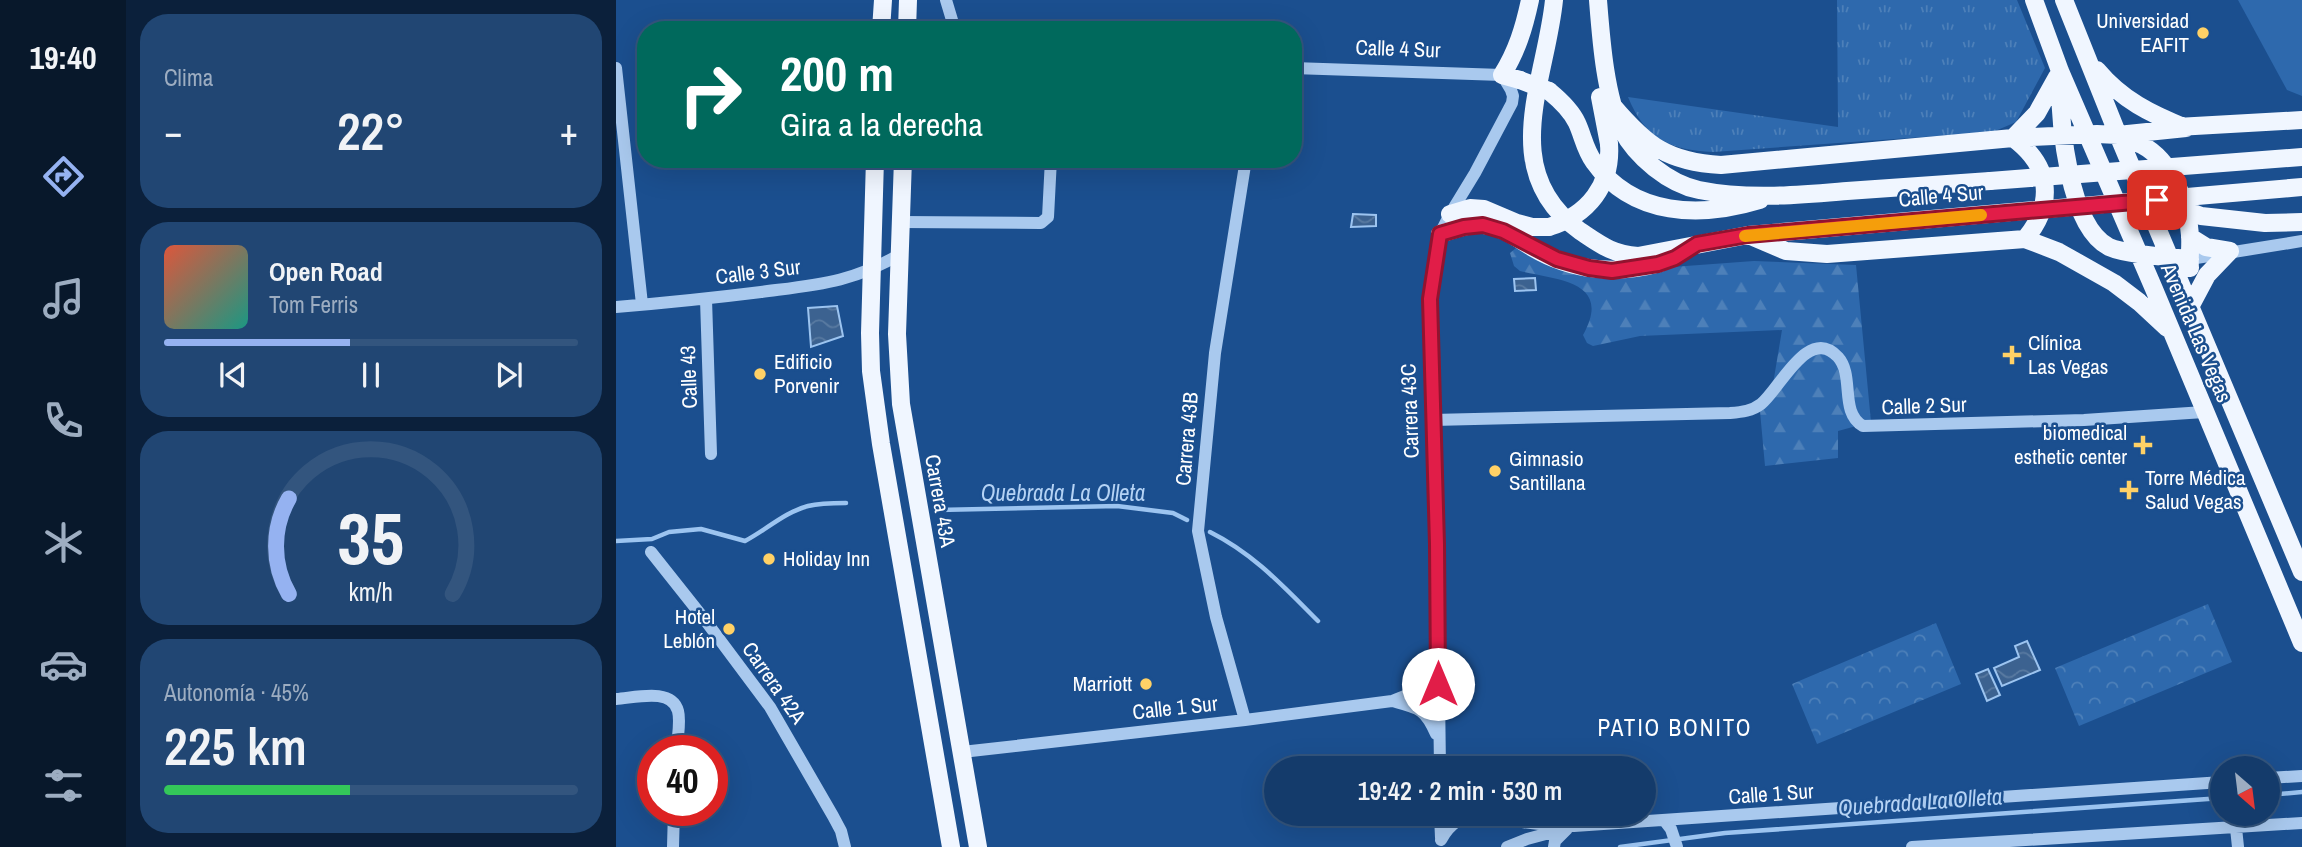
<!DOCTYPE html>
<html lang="es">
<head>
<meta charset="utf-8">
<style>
  body { margin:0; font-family:"Archivo Narrow",sans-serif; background:#214673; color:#f1f3f6; height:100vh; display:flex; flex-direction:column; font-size:26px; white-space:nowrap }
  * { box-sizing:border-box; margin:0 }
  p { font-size:23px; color:#9dadc1 }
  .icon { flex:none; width:38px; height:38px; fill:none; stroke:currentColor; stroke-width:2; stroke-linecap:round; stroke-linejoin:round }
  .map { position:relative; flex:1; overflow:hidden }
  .panel { display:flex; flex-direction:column; gap:14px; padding:14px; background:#0b203b; width:490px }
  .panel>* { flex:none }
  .guide { position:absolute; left:21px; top:21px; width:665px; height:147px; border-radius:28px; box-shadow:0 7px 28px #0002,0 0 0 2px #33557e; background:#00695c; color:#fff; overflow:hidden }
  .needle { width:46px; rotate:152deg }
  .tools { position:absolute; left:1594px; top:756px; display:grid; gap:14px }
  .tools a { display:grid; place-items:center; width:70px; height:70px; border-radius:50%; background:#143b6b; box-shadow:0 7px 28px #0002,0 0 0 2px #33557e; font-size:35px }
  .speed { position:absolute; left:21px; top:735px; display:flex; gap:14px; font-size:35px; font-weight:700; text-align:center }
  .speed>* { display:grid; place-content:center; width:91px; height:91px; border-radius:50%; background:#143b6b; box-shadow:0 7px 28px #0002,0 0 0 2px #33557e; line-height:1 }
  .speed .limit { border:10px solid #d22; background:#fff; color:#111 }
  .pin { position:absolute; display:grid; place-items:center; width:60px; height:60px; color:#fff; margin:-30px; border-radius:14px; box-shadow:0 4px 10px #0006 }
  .me { position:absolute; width:77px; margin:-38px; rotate:0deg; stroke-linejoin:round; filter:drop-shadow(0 0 5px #0008) }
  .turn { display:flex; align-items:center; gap:24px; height:147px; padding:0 28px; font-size:32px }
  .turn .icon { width:91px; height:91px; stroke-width:2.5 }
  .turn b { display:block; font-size:49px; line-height:60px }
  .big { font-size:52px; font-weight:600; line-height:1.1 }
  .panel .widget { flex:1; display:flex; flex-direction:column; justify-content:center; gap:10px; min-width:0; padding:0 24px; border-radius:28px; background:#214673 }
  .panel .dial { align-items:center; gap:0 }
  .dial svg { height:182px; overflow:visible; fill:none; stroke:#33557e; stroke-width:7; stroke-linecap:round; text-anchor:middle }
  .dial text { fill:#f1f3f6; stroke:none }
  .song { display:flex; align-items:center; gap:21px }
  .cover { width:84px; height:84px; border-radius:10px; background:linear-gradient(135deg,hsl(10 70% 55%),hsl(170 70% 35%)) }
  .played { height:7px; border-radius:4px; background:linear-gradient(90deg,#95b2f1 45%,#33557e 45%) }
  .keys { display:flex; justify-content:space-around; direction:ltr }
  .heat { display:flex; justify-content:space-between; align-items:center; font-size:38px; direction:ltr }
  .charge { height:10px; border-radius:5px; background:linear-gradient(90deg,#34c759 45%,#33557e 0) }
  .trip { position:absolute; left:648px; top:756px; width:392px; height:70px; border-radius:35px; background:#143b6b; box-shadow:0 7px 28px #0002,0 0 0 2px #33557e; font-weight:600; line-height:70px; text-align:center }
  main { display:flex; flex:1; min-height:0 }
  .tabs { display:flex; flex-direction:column; width:126px; justify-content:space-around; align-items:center; background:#08182b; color:#9dadc1 }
  .tabs .icon { width:49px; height:49px }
  .tabs .on { color:#95b2f1 }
  .tabs b { font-size:32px; color:#f1f3f6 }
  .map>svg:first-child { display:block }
  .grass { fill:url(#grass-tufts) }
  .forest { fill:url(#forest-firs) }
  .park { fill:url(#park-crowns) }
  .pitch { fill:#2e69ad }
  .water { fill:url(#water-waves); stroke:#9cc4f0; stroke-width:2 }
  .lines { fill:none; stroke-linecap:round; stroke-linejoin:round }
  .stream { stroke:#9cc4f0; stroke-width:4.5 }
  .minor { stroke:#a9c9ee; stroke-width:12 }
  .major { stroke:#f0f6ff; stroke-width:18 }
  .major-bridge { stroke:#f0f6ff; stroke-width:18 }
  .route-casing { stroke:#92132f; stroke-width:18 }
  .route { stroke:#e11d48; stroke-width:12 }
  .slow { stroke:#f59e0b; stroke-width:12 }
  .poi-dot { fill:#ffd166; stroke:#1b4f8f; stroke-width:2.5 }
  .labels { text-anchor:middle; stroke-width:5; stroke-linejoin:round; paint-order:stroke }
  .poi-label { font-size:21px; fill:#fff; stroke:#1b4f8f; text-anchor:start }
  .street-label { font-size:21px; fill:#fff; stroke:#1b4f8f }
  .water-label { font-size:23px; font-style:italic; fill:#b5d3f5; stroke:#1b4f8f }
  .neighbourhood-label { font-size:23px; letter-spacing:2px; fill:#fff; stroke:#1b4f8f }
</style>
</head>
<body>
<main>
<nav class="tabs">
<b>19:40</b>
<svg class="icon on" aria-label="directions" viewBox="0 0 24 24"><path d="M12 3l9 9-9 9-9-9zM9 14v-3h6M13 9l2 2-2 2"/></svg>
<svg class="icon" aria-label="music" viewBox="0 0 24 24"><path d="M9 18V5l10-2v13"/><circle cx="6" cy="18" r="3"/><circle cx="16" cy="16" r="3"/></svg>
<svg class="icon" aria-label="phone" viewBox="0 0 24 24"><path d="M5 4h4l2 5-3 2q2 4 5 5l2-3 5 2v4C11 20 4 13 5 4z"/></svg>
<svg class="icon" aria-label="climate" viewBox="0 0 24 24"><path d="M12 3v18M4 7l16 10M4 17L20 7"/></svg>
<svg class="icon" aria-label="car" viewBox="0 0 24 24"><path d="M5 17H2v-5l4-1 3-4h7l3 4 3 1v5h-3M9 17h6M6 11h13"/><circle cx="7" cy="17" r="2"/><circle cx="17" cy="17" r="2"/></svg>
<svg class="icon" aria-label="filters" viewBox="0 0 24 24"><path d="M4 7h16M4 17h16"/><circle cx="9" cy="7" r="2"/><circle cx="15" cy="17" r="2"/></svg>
</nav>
<section class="panel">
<div class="widget"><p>Clima</p>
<div class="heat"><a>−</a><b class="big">22°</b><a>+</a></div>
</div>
<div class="widget">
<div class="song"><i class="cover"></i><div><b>Open Road</b><p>Tom Ferris</p></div></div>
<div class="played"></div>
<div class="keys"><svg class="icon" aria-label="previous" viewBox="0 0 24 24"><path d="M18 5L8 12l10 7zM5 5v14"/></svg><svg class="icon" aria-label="pause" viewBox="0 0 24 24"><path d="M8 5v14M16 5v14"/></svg><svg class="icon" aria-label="next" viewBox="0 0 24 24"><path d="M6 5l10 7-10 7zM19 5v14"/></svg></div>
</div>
<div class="widget dial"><svg viewBox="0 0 100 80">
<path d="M14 69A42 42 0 1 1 86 69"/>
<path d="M14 69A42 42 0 0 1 14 27" stroke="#95b2f1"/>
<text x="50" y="56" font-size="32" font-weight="700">35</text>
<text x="50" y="72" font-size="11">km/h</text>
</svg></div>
<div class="widget"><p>Autonomía · 45%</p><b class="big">225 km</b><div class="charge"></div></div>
</section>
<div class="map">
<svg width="1686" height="847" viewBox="0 0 1686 847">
  <defs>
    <pattern id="grass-tufts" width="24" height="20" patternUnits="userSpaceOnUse" patternTransform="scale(1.75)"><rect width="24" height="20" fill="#2e69ad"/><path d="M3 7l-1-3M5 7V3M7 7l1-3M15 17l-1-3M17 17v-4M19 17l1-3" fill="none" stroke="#4d80b9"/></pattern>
    <pattern id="forest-firs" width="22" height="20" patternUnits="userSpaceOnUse" patternTransform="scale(1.75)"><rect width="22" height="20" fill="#2e69ad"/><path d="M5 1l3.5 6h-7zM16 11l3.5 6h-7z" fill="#4d80b9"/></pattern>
    <pattern id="park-crowns" width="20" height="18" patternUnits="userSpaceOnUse" patternTransform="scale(1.75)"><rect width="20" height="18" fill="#2e69ad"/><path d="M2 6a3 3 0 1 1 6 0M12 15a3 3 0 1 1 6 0" fill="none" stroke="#4d80b9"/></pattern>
    <pattern id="water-waves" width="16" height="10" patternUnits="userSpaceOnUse" patternTransform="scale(1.75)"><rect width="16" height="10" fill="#3c6290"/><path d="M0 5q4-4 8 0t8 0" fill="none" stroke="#597aa1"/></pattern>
  </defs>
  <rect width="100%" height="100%" fill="#1b4f8f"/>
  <path class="grass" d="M1221,0H1401L1429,68L1400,122L1377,132L1097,152C1054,150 1029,139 1012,97L1222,127Z"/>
  <path class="forest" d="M900,248L932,258L1029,269L1138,261L1240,265L1255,422L1222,431V458L1149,466L1144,411L1154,402L1166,330L1024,336L977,346L971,343L967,335C997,281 942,280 904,271L898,266L894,253Z"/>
  <path class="park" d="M1592,604L1616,662L1463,726L1439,668Z
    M1320,623L1345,684L1201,744L1176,684Z"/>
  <path class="pitch" d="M1622,0H1686V96L1671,90Z"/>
  <path class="water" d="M737,214L760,215V226L735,227Z
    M919,278L920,290L899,291L898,279Z
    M221,306L227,336L195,347L192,308Z
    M1411,641L1424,670L1386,686L1378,668L1403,657L1399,646Z
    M1372,669L1384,695L1371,701L1360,674Z"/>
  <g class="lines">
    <path class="stream" d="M322,510L501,506L557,513L571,520
      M594,532C638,554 667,586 702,621
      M0,541L36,539L53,532L85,529L129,541C150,530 169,512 192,506C204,503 218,503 230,503
      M1652,795L1686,792
      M1004,847L1109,833L1606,798"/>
    <path class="minor" d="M330,0L339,30
      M0,68L26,304
      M677,68L886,75L895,90L897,96L896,103L859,173L834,214L824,234L814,299L821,544L824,768
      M285,222L425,223L432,217L435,159
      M1574,259L1686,241
      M90,299L95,454
      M0,307C48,303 97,298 145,292C198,285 237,283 284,254
      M817,420L1114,413C1126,412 1136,411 1145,404C1164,389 1192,325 1222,357C1239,376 1223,412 1247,426L1468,420L1588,412
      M35,552L89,620L154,707L217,816L225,831L229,847
      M0,699C18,698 56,687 62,711C65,722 61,738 61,751
      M776,701C802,708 809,708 820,734
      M629,720L600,617L582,531L599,353L630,159
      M346,752L629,720L776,701L806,689L815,681L821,667
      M1652,778L1686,776
      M824,814L825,838
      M867,814C898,822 926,826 958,826L1606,782
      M1048,820L1055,829L1061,847
      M1620,828L1622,847
      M825,840C834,823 847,815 867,814
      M57,847L58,810
      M891,847L911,839L941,831
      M938,847L939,841L951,829
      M1296,847L1686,823"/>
    <path class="major" d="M938,0C930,81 880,171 964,231C985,245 996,254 1022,256L1132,235L1384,213
      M982,0C985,38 989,96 1006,130C1020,157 1053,184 1083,190C1132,200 1182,195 1231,191C1279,188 1326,184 1374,181
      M1418,0L1444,71L1538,289L1686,643
      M1448,0L1502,135L1686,572
      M265,30L267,0
      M291,30L292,0
      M1481,70C1506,100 1535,114 1570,128
      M904,80L886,75C901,51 908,28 914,0
      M1444,81C1444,123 1452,226 1493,247C1511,255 1553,257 1574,259
      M933,91C944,100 955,110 961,123C967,136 969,150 978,162C1017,217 1085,218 1144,200
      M984,97L993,144
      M997,106C1031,146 1052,162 1105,165L1397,138L1481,134L1502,135L1570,128
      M1561,127L1686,120
      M1506,137C1512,140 1520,142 1526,145C1556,161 1572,203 1574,235C1575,246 1573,257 1574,268
      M1397,138C1435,166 1439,203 1409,239
      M1397,138L1421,113L1441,77
      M259,159L254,333L255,371L265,444L335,847
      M287,159L281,334L285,404L362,847
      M834,214L854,208L868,209L901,223L916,227H933
      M824,234C837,230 853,223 867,225C885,226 902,239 917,248C956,271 1000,275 1044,263
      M1137,237L1170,251L1211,254L1409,239L1443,252L1498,283L1523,302L1551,328
      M1574,237L1590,247L1614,251
      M1574,307L1591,275L1614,251"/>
    <path class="major-bridge" d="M904,80L933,91
      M1374,181L1686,157
      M1547,202L1585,216L1649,223L1686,222
      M1384,213L1686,187
      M933,227C972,215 996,185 993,144"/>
  </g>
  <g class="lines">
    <defs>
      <path id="route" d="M822,684L821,544L814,299L824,234L848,227L867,225L887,231L941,259L973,268L996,271L1042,264L1059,258L1081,244L1132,235L1541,200"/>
    </defs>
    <use href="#route" class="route-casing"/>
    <use href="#route" class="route"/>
    <path class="slow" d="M1129,236L1365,215"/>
  </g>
  <g class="poi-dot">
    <circle cx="1587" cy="33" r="7"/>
    <path d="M1392.5 344.5h7v7h7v7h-7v7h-7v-7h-7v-7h7z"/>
    <circle cx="144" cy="374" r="7"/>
    <path d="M1523.5 434.5h7v7h7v7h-7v7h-7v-7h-7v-7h7z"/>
    <circle cx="879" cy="471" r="7"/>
    <path d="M1509.5 479.5h7v7h7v7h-7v7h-7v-7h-7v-7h7z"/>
    <circle cx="153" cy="559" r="7"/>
    <circle cx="113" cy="629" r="7"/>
    <circle cx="530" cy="684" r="7"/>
  </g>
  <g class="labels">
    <g class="poi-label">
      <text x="1573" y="28" text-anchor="end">Universidad<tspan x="1573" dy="24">EAFIT</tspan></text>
      <text x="1412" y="350">Clínica<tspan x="1412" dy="24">Las Vegas</tspan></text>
      <text x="158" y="369">Edificio<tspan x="158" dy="24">Porvenir</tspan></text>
      <text x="1511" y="440" text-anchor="end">biomedical<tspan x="1511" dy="24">esthetic center</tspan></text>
      <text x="893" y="466">Gimnasio<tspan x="893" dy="24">Santillana</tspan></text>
      <text x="1529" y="485">Torre Médica<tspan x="1529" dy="24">Salud Vegas</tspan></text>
      <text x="167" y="566">Holiday Inn</text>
      <text x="99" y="624" text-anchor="end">Hotel<tspan x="99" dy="24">Leblón</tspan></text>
      <text x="516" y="691" text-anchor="end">Marriott</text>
    </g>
    <g class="street-label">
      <text transform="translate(782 49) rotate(2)" y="7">Calle 4 Sur</text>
      <text transform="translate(1325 196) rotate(-5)" y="7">Calle 4 Sur</text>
      <text transform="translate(142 272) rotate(-7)" y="7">Calle 3 Sur</text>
      <text transform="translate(1580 333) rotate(67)" y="7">Avenida Las Vegas</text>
      <text transform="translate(73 377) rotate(-92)" y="7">Calle 43</text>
      <text transform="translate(1308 406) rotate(-2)" y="7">Calle 2 Sur</text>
      <text transform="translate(794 411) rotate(-92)" y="7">Carrera 43C</text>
      <text transform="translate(571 439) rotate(-85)" y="7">Carrera 43B</text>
      <text transform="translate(324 501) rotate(80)" y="7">Carrera 43A</text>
      <text transform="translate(158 683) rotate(55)" y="7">Carrera 42A</text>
      <text transform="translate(559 708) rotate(-6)" y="7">Calle 1 Sur</text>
      <text transform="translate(1155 794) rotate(-4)" y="7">Calle 1 Sur</text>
    </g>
    <g class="water-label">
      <text x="447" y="501">Quebrada La Olleta</text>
      <text transform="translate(1304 802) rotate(-4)" y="8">Quebrada La Olleta</text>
    </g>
    <g class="neighbourhood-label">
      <text x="1059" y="736">PATIO BONITO</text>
    </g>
  </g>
</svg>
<div class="tools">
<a><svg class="needle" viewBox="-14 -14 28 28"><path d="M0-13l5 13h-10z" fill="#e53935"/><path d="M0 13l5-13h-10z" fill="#9dadc1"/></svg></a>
</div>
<div class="speed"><div class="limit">40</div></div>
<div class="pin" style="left:1541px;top:200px;background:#d93025"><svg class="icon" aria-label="arrive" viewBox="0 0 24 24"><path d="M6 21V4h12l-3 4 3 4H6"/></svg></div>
<svg class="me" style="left:822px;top:684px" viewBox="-20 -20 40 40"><circle r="19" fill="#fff"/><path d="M0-13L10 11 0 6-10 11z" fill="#e11d48"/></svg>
<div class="trip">19:42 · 2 min · 530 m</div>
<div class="guide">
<div class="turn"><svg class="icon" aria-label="right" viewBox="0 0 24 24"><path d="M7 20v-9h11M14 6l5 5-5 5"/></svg><div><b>200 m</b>Gira a la derecha</div></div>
</div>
</div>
</main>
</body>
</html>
